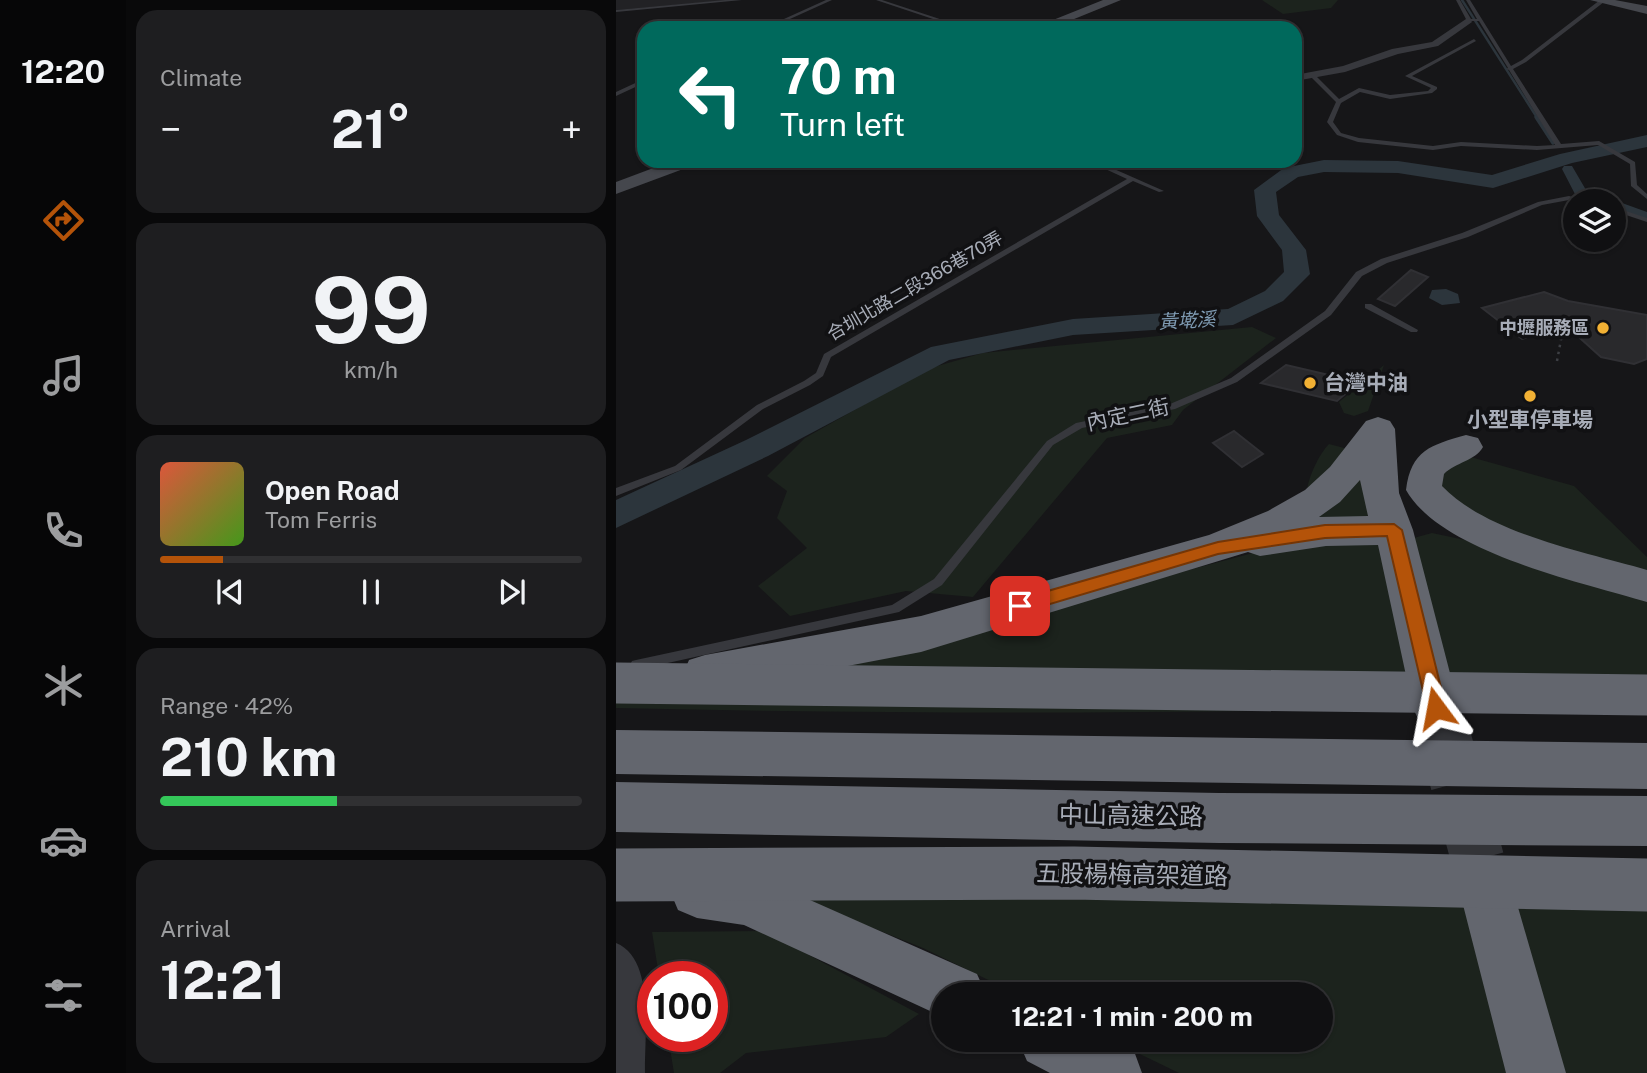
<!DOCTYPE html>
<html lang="en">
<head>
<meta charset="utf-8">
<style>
  body { margin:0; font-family:"Public Sans","Noto Sans TC",sans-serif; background:#1e1e20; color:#f1f3f6; height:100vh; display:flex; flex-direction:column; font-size:26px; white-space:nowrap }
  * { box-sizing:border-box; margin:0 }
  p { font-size:23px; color:#9c9d9f }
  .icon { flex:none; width:38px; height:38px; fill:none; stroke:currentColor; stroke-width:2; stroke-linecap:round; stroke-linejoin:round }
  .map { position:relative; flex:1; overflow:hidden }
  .side { display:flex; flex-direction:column; gap:10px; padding:10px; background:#09090a; width:490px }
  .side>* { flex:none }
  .banner { position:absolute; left:21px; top:21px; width:665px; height:147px; border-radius:21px; box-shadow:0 2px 5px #0004,0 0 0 2px #303032; background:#00695c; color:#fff; overflow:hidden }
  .tools { position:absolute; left:947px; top:189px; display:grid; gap:14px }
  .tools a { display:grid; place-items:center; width:63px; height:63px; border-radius:50%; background:#101012; box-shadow:0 2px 5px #0004,0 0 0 2px #303032; font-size:35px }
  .speed { position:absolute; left:21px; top:961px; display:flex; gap:14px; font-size:35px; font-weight:700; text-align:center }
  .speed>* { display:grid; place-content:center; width:91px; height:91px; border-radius:50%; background:#101012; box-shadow:0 2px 5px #0004,0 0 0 2px #303032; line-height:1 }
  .speed .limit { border:10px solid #d22; background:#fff; color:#111 }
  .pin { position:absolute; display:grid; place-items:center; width:60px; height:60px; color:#fff; margin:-30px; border-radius:14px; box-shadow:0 4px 10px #0006 }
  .me { position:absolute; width:77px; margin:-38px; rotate:347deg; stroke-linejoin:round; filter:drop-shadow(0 0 5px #0008) }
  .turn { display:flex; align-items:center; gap:24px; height:147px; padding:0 28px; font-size:32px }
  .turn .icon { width:91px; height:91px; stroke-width:2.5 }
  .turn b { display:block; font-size:49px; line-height:60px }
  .big { font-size:52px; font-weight:700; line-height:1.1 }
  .side .card { flex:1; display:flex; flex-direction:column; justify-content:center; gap:10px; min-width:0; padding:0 24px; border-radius:21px; background:#1e1e20 }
  .side .dial { align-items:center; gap:0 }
  .dial b { font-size:91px; line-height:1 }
  .song { display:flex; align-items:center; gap:21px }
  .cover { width:84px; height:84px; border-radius:10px; background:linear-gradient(135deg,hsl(10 70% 55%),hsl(100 70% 35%)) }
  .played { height:7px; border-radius:4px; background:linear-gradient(90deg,#b45309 15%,#303032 15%) }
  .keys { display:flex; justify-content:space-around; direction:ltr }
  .heat { display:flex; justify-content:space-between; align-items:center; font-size:38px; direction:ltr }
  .charge { height:10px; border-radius:5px; background:linear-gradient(90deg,#34c759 42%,#303032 0) }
  .trip { position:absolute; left:315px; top:982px; width:402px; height:70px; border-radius:35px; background:#101012; box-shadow:0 2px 5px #0004,0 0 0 2px #303032; font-weight:700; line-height:70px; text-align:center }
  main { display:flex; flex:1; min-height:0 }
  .menu { display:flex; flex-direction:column; width:126px; justify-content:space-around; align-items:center; background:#060607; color:#9c9d9f }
  .menu .icon { width:49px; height:49px }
  .menu .on { color:#b45309 }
  .menu b { font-size:32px; color:#f1f3f6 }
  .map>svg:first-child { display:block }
  .built { fill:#222225 }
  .green { fill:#1c231d }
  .water { fill:#2c353c }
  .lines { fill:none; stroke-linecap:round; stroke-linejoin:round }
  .stream-far1 { stroke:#2c353c; stroke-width:2.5 }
  .stream { stroke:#2c353c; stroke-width:3.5 }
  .canal { fill:#2c353c; fill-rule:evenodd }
  .river { fill:#2c353c; fill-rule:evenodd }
  .building { fill:#29292c; stroke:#303034; stroke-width:2 }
  .highway-tunnel-far1 { stroke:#333438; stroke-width:41; stroke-dasharray:41 20; stroke-linecap:butt }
  .highway-tunnel { stroke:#333438; stroke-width:53; stroke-dasharray:53 26; stroke-linecap:butt }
  .path { stroke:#3d3f44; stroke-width:2.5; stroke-dasharray:2.5 4.5; stroke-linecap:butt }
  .lane { fill:#37383d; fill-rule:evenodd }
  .street { fill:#37383d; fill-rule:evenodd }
  .secondary { fill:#45474d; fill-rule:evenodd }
  .highway { fill:#63666e; fill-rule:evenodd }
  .highway-bridge-far1 { stroke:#63666e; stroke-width:41 }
  .highway-bridge { stroke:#63666e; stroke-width:53 }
  .route { fill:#b45309; stroke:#753606; stroke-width:2 }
  .poi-dot { fill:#f2b134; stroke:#111113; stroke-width:2.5 }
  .labels { text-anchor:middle; stroke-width:7; stroke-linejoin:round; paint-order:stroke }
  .far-street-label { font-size:18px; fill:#a8adb8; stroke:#111113 }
  .far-poi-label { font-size:18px; font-weight:bold; fill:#a8adb8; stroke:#111113; text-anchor:end }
  .far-water-label { font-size:19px; font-style:italic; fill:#7f9bb3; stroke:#111113 }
  .poi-label { font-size:21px; font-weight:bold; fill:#a8adb8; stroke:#111113; text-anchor:start }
  .street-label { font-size:21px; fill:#a8adb8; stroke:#111113 }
  .near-street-label { font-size:24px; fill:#a8adb8; stroke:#111113 }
</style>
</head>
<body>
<main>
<nav class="menu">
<b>12:20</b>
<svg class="icon on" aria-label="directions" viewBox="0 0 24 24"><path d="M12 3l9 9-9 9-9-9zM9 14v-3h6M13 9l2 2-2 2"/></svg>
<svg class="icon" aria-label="music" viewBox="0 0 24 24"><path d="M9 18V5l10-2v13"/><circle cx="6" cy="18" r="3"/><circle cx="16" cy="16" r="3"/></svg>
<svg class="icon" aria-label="phone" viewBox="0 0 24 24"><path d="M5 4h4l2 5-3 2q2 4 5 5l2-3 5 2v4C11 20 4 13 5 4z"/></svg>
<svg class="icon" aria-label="climate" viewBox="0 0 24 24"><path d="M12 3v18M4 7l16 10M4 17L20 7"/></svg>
<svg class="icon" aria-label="car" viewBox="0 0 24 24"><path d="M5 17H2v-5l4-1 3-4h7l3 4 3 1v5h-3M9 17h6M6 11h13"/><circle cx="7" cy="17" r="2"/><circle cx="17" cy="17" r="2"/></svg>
<svg class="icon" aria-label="filters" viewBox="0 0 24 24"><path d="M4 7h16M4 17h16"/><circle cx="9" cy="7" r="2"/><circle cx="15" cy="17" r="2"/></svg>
</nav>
<section class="side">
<div class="card"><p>Climate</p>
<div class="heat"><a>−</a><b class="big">21°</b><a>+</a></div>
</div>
<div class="card dial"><b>99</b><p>km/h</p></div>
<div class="card">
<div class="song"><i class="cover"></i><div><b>Open Road</b><p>Tom Ferris</p></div></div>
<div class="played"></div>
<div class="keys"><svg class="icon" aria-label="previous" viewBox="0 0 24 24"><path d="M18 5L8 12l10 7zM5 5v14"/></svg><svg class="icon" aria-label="pause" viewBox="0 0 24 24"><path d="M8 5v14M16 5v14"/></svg><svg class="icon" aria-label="next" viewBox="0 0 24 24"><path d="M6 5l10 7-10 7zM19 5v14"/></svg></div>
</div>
<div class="card"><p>Range · 42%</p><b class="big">210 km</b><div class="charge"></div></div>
<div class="card"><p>Arrival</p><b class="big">12:21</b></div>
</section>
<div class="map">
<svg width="1031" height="1073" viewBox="0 0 1031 1073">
  <rect width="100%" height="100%" fill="#161618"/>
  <path class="built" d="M0,0H114L0,10Z"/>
  <path class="green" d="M646,0H722L715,8L667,14Z
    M636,327L660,338L567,410L556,425L491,438L357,597L290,591L174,616L142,586L191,548L161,518L171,491L151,476L189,438L311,369L367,353Z
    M768,365L752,411L738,416L728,413L723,402Z
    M713,444L732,449L691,495C690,481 703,454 713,444Z
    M851,456L958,486L1031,557V573L871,526L823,499L821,472Z
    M746,473L756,510L750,517L691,527Z
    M816,533L887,548L1031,591V714L836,709L794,539Z
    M683,541L764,545L803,708C535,714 268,714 0,708V698L531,581Z
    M164,891L854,893L910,1073H563L495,1040H705V994H401L307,948Z
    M886,895L1031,896V1073H945Z
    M148,931L303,1014L270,1037L130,1053L104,1073H58L52,1036H96V976H43L36,932Z"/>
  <path class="water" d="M830,289L842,294L844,303L826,305L813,298L816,290Z"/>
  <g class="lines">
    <path class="stream-far1" d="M846,0L922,119"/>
    <path class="stream" d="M920,117L937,143"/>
    <path class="canal" d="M948,166H956L970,190L1031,212V221L998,209V201H977L960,196L946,169Z"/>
    <path class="river" d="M1031,135V147L956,163L877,188L782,173L708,172L682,177L660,192L663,215L690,250L694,274L667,301L617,325L457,335L333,360L152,456L0,528V500L130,440L315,347L457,319L612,309L649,291L668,272L666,250L641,216L638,190L668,168L708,160L782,161L876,175L944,154Z"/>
  </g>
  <path class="building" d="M795,270L812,277L779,306L762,299Z
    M928,292L952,301L1031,315V359L1018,364L985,357L955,330L940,327L906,339L866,308Z
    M670,365L743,382L721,401L645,383Z
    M618,431L647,454L626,467L597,443Z"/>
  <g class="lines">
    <path class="highway-tunnel-far1" d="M820,708L827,734"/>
    <path class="highway-tunnel" d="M827,732L872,897"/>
    <path class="path" d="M941,361L947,329"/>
    <path class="lane" d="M109,0H126L0,12V10Z
      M210,0H216L154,28H148Z
      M260,0H266L351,28H344Z
      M840,0H844L855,19H861L850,0H854L895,66L906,60L984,0H988V2L910,62L897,69L945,144L983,141L1019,162L1021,185L1031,194V199L1015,186L1014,164L982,145L921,150L845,146L817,150L742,142L721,135L711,122L720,102L694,76V74H698L723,99L743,88L774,95L812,91L815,88L789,76L858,39L860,41L796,76L821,87V89L816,93L774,99L744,92L725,103L717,122L725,133L743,138L817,146L845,142L921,146L939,145L893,70L890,69L892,68L863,21H851Z
      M447,19H478L514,28H506L478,21H445Z
      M28,79V83L0,96V92Z
      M276,161H283L280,163Z
      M472,161H480L548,191L543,192L517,181L215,357L207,376L194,385L147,409L65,470L0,496V488L59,466L141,405L188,381L200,373L208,354L511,179Z
      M953,196L970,201L953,200L926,205L852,237L771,263L746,276L715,315L621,382L559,409L466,428L437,445L326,585L283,612L20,670L16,669L14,665L16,661L20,660L276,605L318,579L431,441L460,423L554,404L615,378L709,311L740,272L765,259L846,233L922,202Z
      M998,207L1031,218V222L998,211Z
      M749,304H755L802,330L801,332H795L749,308Z"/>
    <path class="street" d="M853,17L856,22L822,46L782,54L729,72L679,81V75L727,66L776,49L816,42Z
      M492,161H508L494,170H486V164Z
      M0,943C40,959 28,1036 29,1073H0Z"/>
    <path class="secondary" d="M487,0H505L436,28H417Z
      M974,0H999L1031,6V14Z
      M56,161H81L78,165L0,194V182Z"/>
    <path class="highway" d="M762,417L774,421L779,429L783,493L797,530L843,708L836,723L820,729L804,723L797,708L762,545L710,546L644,556L632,552L305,652L89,693L73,688L67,674L73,660L89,655L305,616L593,535L652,511L689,490L714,467L750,421ZM744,480L752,516L703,517L724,502Z
      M850,435L862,438L867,447C859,461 840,462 828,474L826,486C872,534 969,552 1031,570V602C964,582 825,552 790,490C795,450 815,445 850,435Z
      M0,730L1031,743V789L0,774Z
      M0,782L603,793L1031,796V846L603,843L0,832Z
      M81,864L131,872L361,974L370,994H327V1017L128,925L81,918L62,910L54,891L62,872Z
      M872,870L891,878L899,897L950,1073H890L845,897L853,878Z
      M402,1040H494L518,1051L526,1073H434L411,1061Z"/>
    <path class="highway-bridge-far1" d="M0,683L1031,695"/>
    <path class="highway-bridge" d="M0,875L458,873L1031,885"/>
  </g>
  <path class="route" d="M778,524L786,530L830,708L827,714L820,716L814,714L811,708L771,536L709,538L602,554L404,613L395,606L404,599L602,542L709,525Z"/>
  <g class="poi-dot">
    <circle cx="987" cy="328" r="7"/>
    <circle cx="694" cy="383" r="7"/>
    <circle cx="914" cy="396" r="7"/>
  </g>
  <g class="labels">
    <g class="far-street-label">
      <text transform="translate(299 286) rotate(-30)" y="6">合圳北路二段366巷70弄</text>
    </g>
    <g class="far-poi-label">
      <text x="973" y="334">中壢服務區</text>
    </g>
    <g class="far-water-label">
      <text transform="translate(571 320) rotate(-3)" y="7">黃墘溪</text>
    </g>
    <g class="poi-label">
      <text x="708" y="390">台灣中油</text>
      <text x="914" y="427" text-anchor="middle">小型車停車場</text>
    </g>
    <g class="street-label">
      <text transform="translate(512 415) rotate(-12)" y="7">內定二街</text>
    </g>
    <g class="near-street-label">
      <text transform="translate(515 816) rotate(1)" y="8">中山高速公路</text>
      <text transform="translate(516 875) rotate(1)" y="8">五股楊梅高架道路</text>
    </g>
  </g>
</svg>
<div class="tools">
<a><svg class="icon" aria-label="layers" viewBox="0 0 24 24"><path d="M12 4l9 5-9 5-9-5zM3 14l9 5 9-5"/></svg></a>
</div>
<div class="speed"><div class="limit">100</div></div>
<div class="pin" style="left:404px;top:606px;background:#d93025"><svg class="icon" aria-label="arrive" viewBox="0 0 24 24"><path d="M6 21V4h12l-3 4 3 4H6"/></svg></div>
<svg class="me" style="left:820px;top:708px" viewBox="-20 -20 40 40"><path d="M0-17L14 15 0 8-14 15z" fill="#b45309" stroke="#fff" stroke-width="4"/></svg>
<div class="trip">12:21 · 1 min · 200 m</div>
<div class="banner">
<div class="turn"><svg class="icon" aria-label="left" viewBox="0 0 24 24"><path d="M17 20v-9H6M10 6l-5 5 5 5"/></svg><div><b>70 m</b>Turn left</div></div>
</div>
</div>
</main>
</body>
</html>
